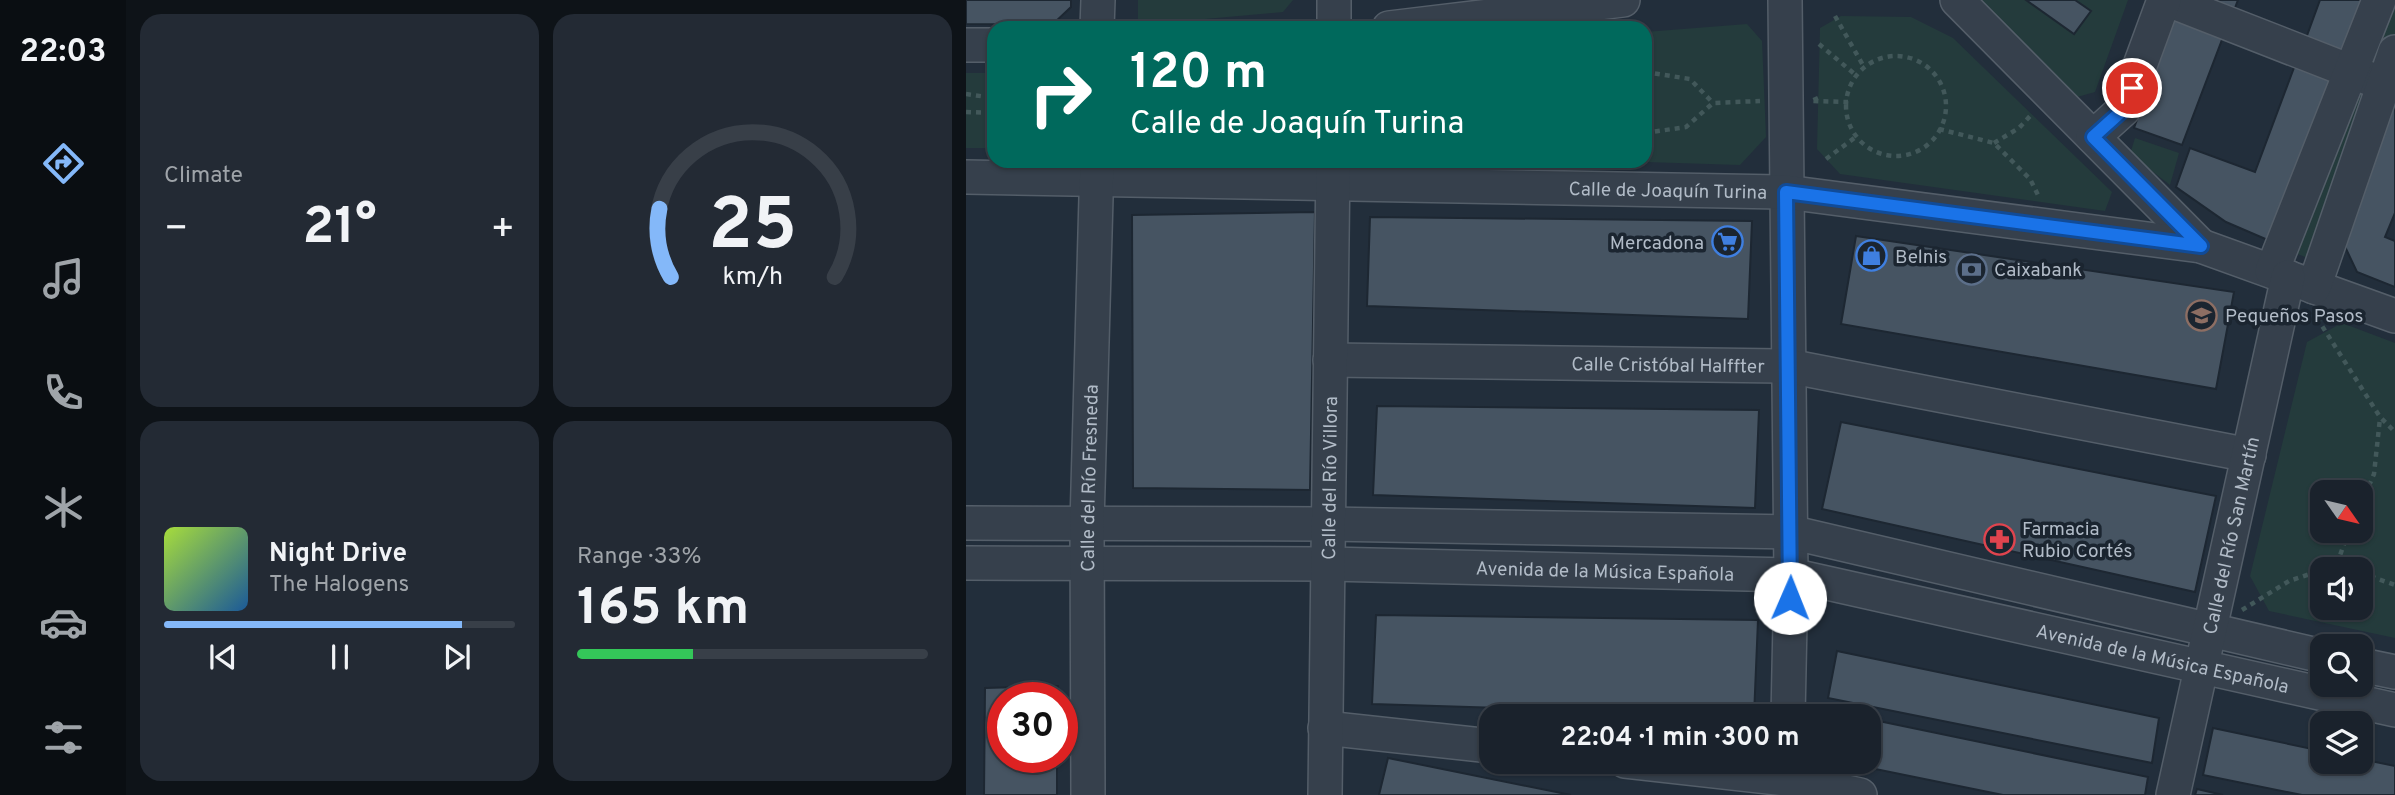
<!DOCTYPE html>
<html lang="en">
<head>
<meta charset="utf-8">
<style>
  body { margin:0; font-family:Overpass,sans-serif; background:#232a34; color:#f1f3f6; height:100vh; display:flex; flex-direction:column; font-size:26px; white-space:nowrap }
  * { box-sizing:border-box; margin:0 }
  p { font-size:23px; color:#9fa4a9 }
  .icon { flex:none; width:38px; height:38px; fill:none; stroke:currentColor; stroke-width:2; stroke-linecap:round; stroke-linejoin:round }
  .map { position:relative; flex:1; overflow:hidden }
  .details { display:flex; flex-direction:column; gap:14px; padding:14px; background:#0e1318; width:840px }
  .details>* { flex:none }
  .top-card { position:absolute; left:21px; top:21px; width:665px; height:147px; border-radius:21px; box-shadow:0 2px 5px #0004,0 0 0 2px #383f48; background:#00695c; color:#fff; overflow:hidden }
  .needle { width:46px; rotate:124deg }
  .controls { position:absolute; left:1344px; top:480px; display:grid; gap:14px }
  .controls a { display:grid; place-items:center; width:63px; height:63px; border-radius:14px; background:#1a222c; box-shadow:0 2px 5px #0004,0 0 0 2px #383f48; font-size:35px }
  .speed { position:absolute; left:21px; top:682px; display:flex; gap:14px; font-size:35px; font-weight:700; text-align:center }
  .speed>* { display:grid; place-content:center; width:91px; height:91px; border-radius:50%; background:#1a222c; box-shadow:0 2px 5px #0004,0 0 0 2px #383f48; line-height:1 }
  .speed .limit { border:10px solid #d22; background:#fff; color:#111 }
  .pin { position:absolute; display:grid; place-items:center; width:60px; height:60px; color:#fff; margin:-30px; border:4px solid #fff; border-radius:50%; box-shadow:0 2px 7px #0007 }
  .me { position:absolute; width:77px; margin:-38px; rotate:1deg; stroke-linejoin:round; filter:drop-shadow(0 0 5px #0008) }
  .turn { display:flex; align-items:center; gap:24px; height:147px; padding:0 28px; font-size:32px }
  .turn .icon { width:91px; height:91px; stroke-width:2.5 }
  .turn b { display:block; font-size:49px; line-height:60px }
  .big { font-size:52px; font-weight:700; line-height:1.1 }
  .details .tile { flex:1; display:flex; flex-direction:column; justify-content:center; gap:10px; min-width:0; padding:0 24px; border-radius:21px; background:#232a34 }
  .details .dial { align-items:center; gap:0 }
  .dial svg { height:182px; overflow:visible; fill:none; stroke:#383f48; stroke-width:7; stroke-linecap:round; text-anchor:middle }
  .dial text { fill:#f1f3f6; stroke:none }
  .song { display:flex; align-items:center; gap:21px }
  .cover { width:84px; height:84px; border-radius:10px; background:linear-gradient(135deg,hsl(80 70% 55%),hsl(210 70% 35%)) }
  .played { height:7px; border-radius:4px; background:linear-gradient(90deg,#84b8f9 85%,#383f48 85%) }
  .keys { display:flex; justify-content:space-around; direction:ltr }
  .heat { display:flex; justify-content:space-between; align-items:center; font-size:38px; direction:ltr }
  .charge { height:10px; border-radius:5px; background:linear-gradient(90deg,#34c759 33%,#383f48 0) }
  .details .tiles { flex:1; display:grid; gap:14px; grid-template-columns:repeat(2,1fr) }
  .trip { position:absolute; left:513px; top:704px; width:402px; height:70px; border-radius:21px; background:#1a222c; box-shadow:0 2px 5px #0004,0 0 0 2px #383f48; font-weight:700; line-height:70px; text-align:center }
  main { display:flex; flex:1; min-height:0 }
  .tab-bar { display:flex; flex-direction:column; width:126px; justify-content:space-around; align-items:center; background:#0a0e12; color:#9fa4a9 }
  .tab-bar .icon { width:49px; height:49px }
  .tab-bar .selected { color:#84b8f9 }
  .tab-bar b { font-size:32px; color:#f1f3f6 }
  .map>svg:first-child { display:block }
  .green { fill:#243b3c; fill-rule:evenodd }
  .building { fill:#465462; stroke:#1d2732; stroke-width:2 }
  .lines { fill:none; stroke-linecap:round; stroke-linejoin:round }
  .minor-casing { stroke:#545e69; stroke-width:36 }
  .path { stroke:#42585a; stroke-width:4.5; stroke-dasharray:5 5; stroke-linecap:butt }
  .minor { stroke:#36404c; stroke-width:33 }
  .route-casing { stroke:#114b97; stroke-width:18 }
  .route { stroke:#1a73e8; stroke-width:12 }
  .labels { text-anchor:middle; stroke-width:7; stroke-linejoin:round; paint-order:stroke }
  .street-label { font-size:19px; fill:#b1bbc7; stroke:#1b2530 }
  .poi-label { font-size:19px; fill:#b1bbc7; stroke:#1b2530; text-anchor:start }
</style>
</head>
<body>
<main>
<nav class="tab-bar">
<b>22:03</b>
<svg class="icon selected" aria-label="directions" viewBox="0 0 24 24"><path d="M12 3l9 9-9 9-9-9zM9 14v-3h6M13 9l2 2-2 2"/></svg>
<svg class="icon" aria-label="music" viewBox="0 0 24 24"><path d="M9 18V5l10-2v13"/><circle cx="6" cy="18" r="3"/><circle cx="16" cy="16" r="3"/></svg>
<svg class="icon" aria-label="phone" viewBox="0 0 24 24"><path d="M5 4h4l2 5-3 2q2 4 5 5l2-3 5 2v4C11 20 4 13 5 4z"/></svg>
<svg class="icon" aria-label="climate" viewBox="0 0 24 24"><path d="M12 3v18M4 7l16 10M4 17L20 7"/></svg>
<svg class="icon" aria-label="car" viewBox="0 0 24 24"><path d="M5 17H2v-5l4-1 3-4h7l3 4 3 1v5h-3M9 17h6M6 11h13"/><circle cx="7" cy="17" r="2"/><circle cx="17" cy="17" r="2"/></svg>
<svg class="icon" aria-label="filters" viewBox="0 0 24 24"><path d="M4 7h16M4 17h16"/><circle cx="9" cy="7" r="2"/><circle cx="15" cy="17" r="2"/></svg>
</nav>
<section class="details">
<div class="tiles">
<div class="tile"><p>Climate</p>
<div class="heat"><a>−</a><b class="big">21°</b><a>+</a></div>
</div>
<div class="tile dial"><svg viewBox="0 0 100 80">
<path d="M14 69A42 42 0 1 1 86 69"/>
<path d="M14 69A42 42 0 0 1 9 39" stroke="#84b8f9"/>
<text x="50" y="56" font-size="32" font-weight="700">25</text>
<text x="50" y="72" font-size="11">km/h</text>
</svg></div>
<div class="tile">
<div class="song"><i class="cover"></i><div><b>Night Drive</b><p>The Halogens</p></div></div>
<div class="played"></div>
<div class="keys"><svg class="icon" aria-label="previous" viewBox="0 0 24 24"><path d="M18 5L8 12l10 7zM5 5v14"/></svg><svg class="icon" aria-label="pause" viewBox="0 0 24 24"><path d="M8 5v14M16 5v14"/></svg><svg class="icon" aria-label="next" viewBox="0 0 24 24"><path d="M6 5l10 7-10 7zM19 5v14"/></svg></div>
</div>
<div class="tile"><p>Range · 33%</p><b class="big">165 km</b><div class="charge"></div></div>
</div>
</section>
<div class="map">
<svg width="1429" height="795" viewBox="0 0 1429 795">
  <rect width="100%" height="100%" fill="#222e3b"/>
  <path class="green" d="M172,0H327L317,12L172,25Z
    M1012,0H1162L1129,92L1111,97Z
    M1429,0V36L1415,72L1400,67Z
    M875,16L945,17L987,38L1146,192L1139,211L874,174L851,149L854,28Z
    M781,24L796,41L800,137L774,165L648,161H679V32Z
    M0,73H28V148H0Z
    M1390,87L1408,94L1347,260L1329,253Z
    M1169,138L1213,153L1204,185L1164,154Z
    M1376,323L1429,343V638L1303,611L1284,576L1341,342ZM1356,492H1395V530H1356ZM1356,569H1395V607H1356Z"/>
  <path class="building" d="M0,0H105V7L86,25L0,24Z
    M1060,0H1109L1125,11L1108,34Z
    M1234,0H1272L1267,13Z
    M1354,0H1404L1382,58L1339,41Z
    M1207,18L1257,37L1216,145L1168,128Z
    M1329,65L1373,80L1311,244L1260,222L1210,187L1224,148L1289,172Z
    M1429,101V213L1419,237L1429,241V287L1391,272L1374,236Z
    M349,212L344,490L167,488L166,215Z
    M404,217L786,221L782,319L401,306Z
    M890,236L1268,292L1250,389L875,324Z
    M411,406L793,410L789,508L407,495Z
    M875,422L1250,496L1229,592L856,509Z
    M410,615L792,620L788,716L406,704Z
    M871,651L1193,718L1186,763L862,698Z
    M92,686V698H37V758H91V795H18L19,688Z
    M860,710L886,716H859Z
    M903,719L1182,777L1179,795H1037L870,761H903Z
    M1247,728L1356,751V761L1395,759L1429,766V795H1336L1237,775Z
    M422,758L605,795H413Z
    M1231,789L1257,795H1229Z"/>
  <g class="lines">
    <defs>
      <g id="minor">
        <path d="M819,0L825,575L822,716"/>
        <path d="M991,0L1235,246"/>
        <path d="M1202,0L1407,80"/>
        <path d="M131,28L132,0"/>
        <path d="M368,28V0"/>
        <path d="M423,28L657,0"/>
        <path d="M0,45H28"/>
        <path d="M1127,137L1158,109L1198,0"/>
        <path id="s1" d="M0,177L820,192L1235,246L1429,316"/>
        <path d="M1306,271L1413,0"/>
        <path d="M1348,287L1429,52"/>
        <path id="s2" d="M364,360L822,366L1283,455"/>
        <path d="M0,523L361,524L824,532L1356,656"/>
        <path id="s3" d="M0,563L363,564L825,575L1429,710"/>
        <path d="M1395,665L1429,672"/>
        <path d="M359,728L525,746"/>
        <path d="M659,761L820,779L894,795"/>
        <path id="s4" d="M122,795L121,524L131,161"/>
        <path id="s5" d="M359,795L367,161"/>
        <path id="s6" d="M1207,795L1322,277"/>
      </g>
    </defs>
    <use href="#minor" class="minor-casing"/>
    <path class="path" d="M869,16L898,67
      M853,44L892,77
      M880 106a50 50 0 1 1 100 0a50 50 0 1 1-100 0Z
      M679,72L724,79L747,103
      M0,94L28,98
      M852,98L845,101L882,102
      M0,112L28,113
      M973,129L1028,143L1064,179L1073,197
      M679,133L720,127L747,103L794,101
      M1028,143L1053,128L1066,114
      M860,159L891,136
      M1351,318L1414,417L1429,432
      M1395,504L1408,474L1414,418
      M1371,564L1383,530
      M1358,569L1371,564L1384,569
      M1395,573L1429,585
      M1276,610L1323,581L1356,570"/>
    <use href="#minor" class="minor"/>
  </g>
  <g class="lines">
    <defs>
      <path id="route" d="M824,598L820,192L1235,246L1127,137L1158,109L1166,88"/>
    </defs>
    <use href="#route" class="route-casing"/>
    <use href="#route" class="route"/>
  </g>
  <defs>
    <symbol id="supermarket-ring" viewBox="-11 -11 22 22"><circle r="9.5" fill="#1b2530" stroke="#3f7fe0" stroke-width="1.5"/><path d="M-6-5.5h2.5l.6 2H6L4.5 2H-2.5L-4.4-4H-6ZM-1.5 3.2a1.3 1.3 0 1 0 .1 0ZM3 3.2a1.3 1.3 0 1 0 .1 0Z" fill="#3f7fe0"/></symbol>
    <symbol id="shop-ring" viewBox="-11 -11 22 22"><circle r="9.5" fill="#1b2530" stroke="#3f7fe0" stroke-width="1.5"/><path d="M-5-2.5h2.3a2.7 3.5 0 0 1 5.4 0H5L5.5 6h-11ZM-1.5-2.5h3a1.5 2.3 0 0 0-3 0Z" fill="#3f7fe0"/></symbol>
    <symbol id="bank-ring" viewBox="-11 -11 22 22"><circle r="9.5" fill="#1b2530" stroke="#5c6f8a" stroke-width="1.5"/><path d="M-6-4H6V4H-6ZM0-2.3a2.3 2.3 0 1 0 0 4.6a2.3 2.3 0 1 0 0-4.6Z" fill="#5c6f8a"/></symbol>
    <symbol id="school-ring" viewBox="-11 -11 22 22"><circle r="9.5" fill="#1b2530" stroke="#8d6e63" stroke-width="1.5"/><path d="M0-5L7-2L0 1L-7-2ZM-4 1L0 2.5L4 1V4Q0 6-4 4Z" fill="#8d6e63"/></symbol>
    <symbol id="pharmacy-ring" viewBox="-11 -11 22 22"><circle r="9.5" fill="#1b2530" stroke="#e0444e" stroke-width="1.5"/><path d="M-2-6h4v4h4v4h-4v4h-4v-4h-4v-4h4Z" fill="#e0444e"/></symbol>
  </defs>
  <g fill-rule="evenodd">
    <use href="#supermarket-ring" x="744" y="224" width="35" height="35"/>
    <use href="#shop-ring" x="888" y="238" width="35" height="35"/>
    <use href="#bank-ring" x="988" y="252" width="35" height="35"/>
    <use href="#school-ring" x="1218" y="298" width="35" height="35"/>
    <use href="#pharmacy-ring" x="1016" y="522" width="35" height="35"/>
  </g>
  <g class="labels">
    <g class="street-label">
      <text dy="7" stroke="none"><textPath href="#s1" startOffset="702">Calle de Joaquín Turina</textPath></text>
      <text dy="7" stroke="none"><textPath href="#s2" startOffset="338">Calle Cristóbal Halffter</textPath></text>
      <text dy="7" stroke="none"><textPath href="#s4" startOffset="317">Calle del Río Fresneda</textPath></text>
      <text dy="7" stroke="none"><textPath href="#s5" startOffset="317">Calle del Río Villora</textPath></text>
      <text dy="7" stroke="none"><textPath href="#s6" startOffset="266">Calle del Río San Martín</textPath></text>
      <text dy="7" stroke="none"><textPath href="#s3" startOffset="639">Avenida de la Música Española</textPath></text>
      <text dy="7" stroke="none"><textPath href="#s3" startOffset="1206">Avenida de la Música Española</textPath></text>
    </g>
    <g class="poi-label">
      <text x="738" y="249" text-anchor="end">Mercadona</text>
      <text x="929" y="263">Belnis</text>
      <text x="1028" y="276">Caixabank</text>
      <text x="1259" y="322">Pequeños Pasos</text>
      <text x="1056" y="535">Farmacia<tspan x="1056" dy="22">Rubio Cortés</tspan></text>
    </g>
  </g>
</svg>
<div class="controls">
<a><svg class="needle" viewBox="-14 -14 28 28"><path d="M0-13l5 13h-10z" fill="#e53935"/><path d="M0 13l5-13h-10z" fill="#9fa4a9"/></svg></a>
<a><svg class="icon" aria-label="sound" viewBox="0 0 24 24"><path d="M4 9h4l5-4v14l-5-4H4zM17 9q2 3 0 6"/></svg></a>
<a><svg class="icon" aria-label="search" viewBox="0 0 24 24"><circle cx="10" cy="10" r="6"/><path d="M15 15l6 6"/></svg></a>
<a><svg class="icon" aria-label="layers" viewBox="0 0 24 24"><path d="M12 4l9 5-9 5-9-5zM3 14l9 5 9-5"/></svg></a>
</div>
<div class="speed"><div class="limit">30</div></div>
<div class="pin" style="left:1166px;top:88px;background:#d93025"><svg class="icon" aria-label="arrive" viewBox="0 0 24 24"><path d="M6 21V4h12l-3 4 3 4H6"/></svg></div>
<svg class="me" style="left:824px;top:598px" viewBox="-20 -20 40 40"><circle r="19" fill="#fff"/><path d="M0-13L10 11 0 6-10 11z" fill="#1a73e8"/></svg>
<div class="trip">22:04 · 1 min · 300 m</div>
<div class="top-card">
<div class="turn"><svg class="icon" aria-label="right" viewBox="0 0 24 24"><path d="M7 20v-9h11M14 6l5 5-5 5"/></svg><div><b>120 m</b>Calle de Joaquín Turina</div></div>
</div>
</div>
</main>
</body>
</html>
